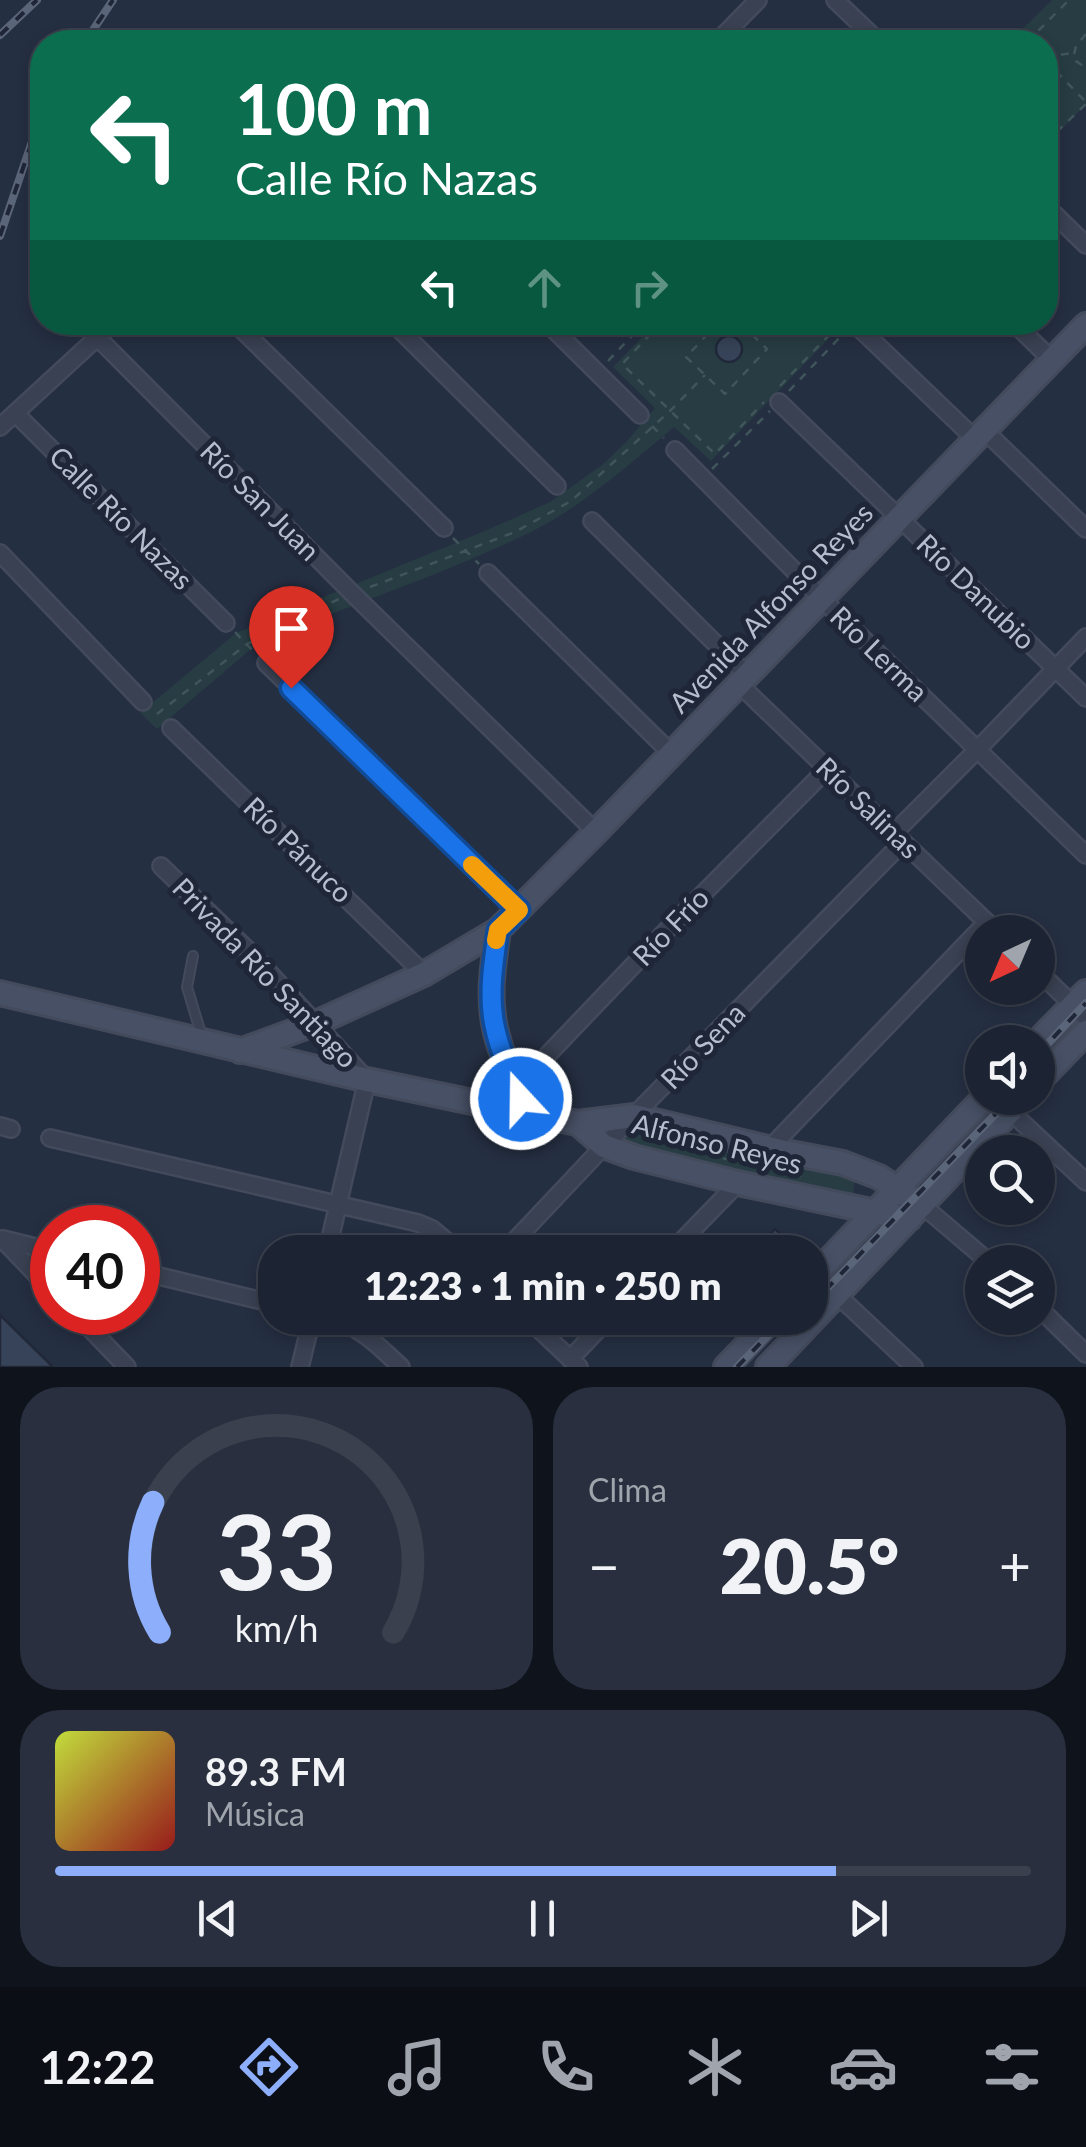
<!DOCTYPE html>
<html lang="es">
<head>
<meta charset="utf-8">
<style>
  body { margin:0; font-family:Lato,sans-serif; background:#292f3e; color:#f1f3f6; height:100vh; display:flex; flex-direction:column; font-size:38px; white-space:nowrap }
  * { box-sizing:border-box; margin:0 }
  p { font-size:32px; color:#a0a4ac }
  .icon { flex:none; width:55px; height:55px; fill:none; stroke:currentColor; stroke-width:2; stroke-linecap:round; stroke-linejoin:round }
  .map { position:relative; height:1367px; overflow:hidden }
  .sheet { display:flex; flex-direction:column; gap:20px; padding:20px; background:#0f131c; flex:1 }
  .sheet>* { flex:none }
  .top-card { position:absolute; left:30px; top:30px; width:1028px; height:305px; border-radius:40px; box-shadow:0 5px 15px #0003,0 0 0 2px #3a404d; background:#0b6e4f; color:#fff; overflow:hidden }
  .needle { width:65px; rotate:224deg }
  .tools { position:absolute; left:965px; top:915px; display:grid; gap:20px }
  .tools a { display:grid; place-items:center; width:90px; height:90px; border-radius:50%; background:#1c2332; box-shadow:0 5px 15px #0003,0 0 0 2px #3a404d; font-size:50px }
  .speed { position:absolute; left:30px; top:1205px; display:flex; gap:20px; font-size:50px; font-weight:700; text-align:center }
  .speed>* { display:grid; place-content:center; width:130px; height:130px; border-radius:50%; background:#1c2332; box-shadow:0 5px 15px #0003,0 0 0 2px #3a404d; line-height:1 }
  .speed .limit { border:15px solid #d22; background:#fff; color:#111 }
  .pin { position:absolute; display:grid; place-items:center; width:85px; height:85px; color:#fff; margin:-102px -42px; border-radius:50% 50% 50% 0; rotate:-45deg; box-shadow:0 0 10px #0007 }
  .pin .icon { rotate:45deg }
  .me { position:absolute; width:110px; margin:-55px; rotate:339deg; stroke-linejoin:round; filter:drop-shadow(0 0 8px #0008) }
  .turn { display:flex; align-items:center; gap:35px; height:210px; padding:0 40px; font-size:45px }
  .turn .icon { width:130px; height:130px; stroke-width:2.5 }
  .turn b { display:block; font-size:70px; line-height:85px }
  .lanes { display:flex; align-items:center; height:95px; padding:0 40px; background:#0003; justify-content:center; gap:50px; direction:ltr }
  .lanes .off { opacity:.35 }
  .big { font-size:75px; font-weight:800; line-height:1.1 }
  .sheet .card { flex:1; display:flex; flex-direction:column; justify-content:center; gap:15px; min-width:0; padding:0 35px; border-radius:40px; background:#292f3e }
  .sheet .dial { align-items:center; gap:0 }
  .dial svg { height:260px; overflow:visible; fill:none; stroke:#3a404d; stroke-width:7; stroke-linecap:round; text-anchor:middle }
  .dial text { fill:#f1f3f6; stroke:none }
  .song { display:flex; align-items:center; gap:30px }
  .cover { width:120px; height:120px; border-radius:15px; background:linear-gradient(135deg,hsl(70 70% 55%),hsl(0 70% 35%)) }
  .played { height:10px; border-radius:5px; background:linear-gradient(90deg,#8caefb 80%,#3a404d 80%) }
  .keys { display:flex; justify-content:space-around; direction:ltr }
  .heat { display:flex; justify-content:space-between; align-items:center; font-size:55px; direction:ltr }
  .sheet .tiles { flex:1; display:grid; gap:20px; grid-template-columns:1fr 1fr }
  .card:last-child { grid-column:span 2 }
  .trip { position:absolute; left:258px; top:1235px; width:570px; height:100px; border-radius:40px; background:#1c2332; box-shadow:0 5px 15px #0003,0 0 0 2px #3a404d; font-weight:800; line-height:100px; text-align:center }
  .tabs { display:flex; height:160px; justify-content:space-around; align-items:center; background:#0b0e14; color:#a0a4ac }
  .tabs .icon { width:70px; height:70px }
  .tabs .on { color:#8caefb }
  .tabs b { font-size:45px; color:#f1f3f6 }
  .map>svg:first-child { display:block }
  .green { fill:#273d43 }
  .building { fill:#374358; stroke:#202839; stroke-width:2.5 }
  .lines { fill:none; stroke-linecap:round; stroke-linejoin:round }
  .lane-casing { stroke:#434a5b; stroke-width:12 }
  .street-casing { stroke:#434a5b; stroke-width:20 }
  .secondary-casing { stroke:#434a5b; stroke-width:28 }
  .path { stroke:#40565b; stroke-width:2.5; stroke-dasharray:8 8; stroke-linecap:butt }
  .lane { stroke:#394152; stroke-width:8 }
  .street { stroke:#394152; stroke-width:15 }
  .secondary { stroke:#475065; stroke-width:22 }
  .rail-casing { stroke:#5b6579; stroke-width:8 }
  .rail { stroke:#1e2637; stroke-width:4; stroke-dasharray:11; stroke-linecap:butt }
  .route-casing { stroke:#114b97; stroke-width:25 }
  .route { stroke:#1a73e8; stroke-width:18 }
  .slow { stroke:#f59e0b; stroke-width:18 }
  .labels { text-anchor:middle; stroke-width:10; stroke-linejoin:round; paint-order:stroke }
  .street-label { font-size:28px; fill:#b6bdcc; stroke:#1e2637 }
</style>
</head>
<body>
<div class="map">
<svg width="1086" height="1367" viewBox="0 0 1086 1367">
  <rect width="100%" height="100%" fill="#252f42"/>
  <path class="green" d="M1052,0H1086V104L1045,147V42H1009Z
    M831,322L838,329L711,461L674,427C630,464 583,506 531,532C446,574 354,603 266,640L251,649L157,729L140,713L236,633L487,530L550,502L602,465L627,441L655,408L613,367L656,323Z
    M640,1125L855,1177L853,1198L617,1147L623,1135Z"/>
  <path class="building" d="M716 349a13 13 0 1 1 26 0a13 13 0 1 1-26 0Z
    M775,1229L801,1252H754Z
    M0,1315L53,1367H0Z"/>
  <g class="lines">
    <defs>
      <path id="lane" d="M193,956L187,987L202,1037"/>
      <path id="street" d="M835,0L879,42
        M717,42L758,0
        M1045,205L1086,245
        M234,322L444,528
        M392,322L557,486
        M546,322L640,415
        M853,322L975,439
        M1013,322L1052,360
        M97,337L352,593L596,832
        M779,402L1086,698
        M15,413L226,623
        M0,427L114,322
        M984,430L1086,529
        M675,450L822,599L1086,855
        M592,521L747,675
        M0,553L143,702
        M488,573L672,754
        M266,663L519,909
        M739,684L997,932
        M171,728L424,974
        M894,833L977,750L1086,637
        M161,866L255,957L367,1080L327,1252
        M1038,971L1086,1018
        M516,1088L666,931L827,769
        M996,1098L1086,1182
        M0,1126L11,1129
        M50,1138L418,1223L432,1229L460,1252
        M769,1149L987,922
        M922,1205L989,1262
        M2,1239L52,1291
        M3,1239L52,1251
        M504,1252L604,1146L903,842
        M671,1252L738,1183
        M138,1271L275,1304
        M815,1274L914,1367
        M1038,1307L1086,1354
        M74,1312L127,1367
        M332,1318C360,1327 380,1347 401,1367
        M527,1318L579,1367
        M570,1359L609,1318
        M300,1367L312,1318"/>
      <path id="secondary" d="M498,930C494,959 489,988 493,1016C497,1050 515,1081 525,1113
        M0,993L367,1080L525,1113L578,1123L634,1116L780,1151L843,1163L879,1177L922,1205
        M1037,1042L1086,992
        M240,1051L316,1023L424,974L498,930L596,832L1086,325
        M1038,1082L1086,1032
        M578,1123L604,1146L634,1157L738,1183L909,1219
        M810,1280L984,1098
        M726,1367L773,1318
        M768,1367L1023,1098"/>
    </defs>
    <use href="#lane" class="lane-casing"/>
    <use href="#street" class="street-casing"/>
    <use href="#secondary" class="secondary-casing"/>
    <path class="path" d="M1086,34L1076,46L1073,59L1086,68
      M1027,42L1069,0
      M1045,57L1073,53
      M1045,60L1086,102
      M1045,143L1086,104
      M662,322L622,364L715,454L764,402
      M719,322L686,357L725,394L767,349L739,322
      M749,330L756,322
      M608,361L645,322
      M780,386L832,332L821,322
      M789,391L842,335
      M652,426L664,438
      M712,469L770,411
      M453,538L479,564
      M370,587L515,532L571,501L671,410L705,375
      M235,632L254,652
      M157,714L247,644L339,599
      M692,1151L730,1160
      M778,1171L804,1177"/>
    <use href="#lane" class="lane"/>
    <use href="#street" class="street"/>
    <use href="#secondary" class="secondary"/>
    <defs>
      <path id="rail" d="M0,35L37,0
        M85,42L113,0
        M0,236L42,112
        M1038,1054L1086,1003
        M810,1306L1011,1098
        M737,1367L785,1318"/>
    </defs>
    <use href="#rail" class="rail-casing"/>
    <use href="#rail" class="rail"/>
  </g>
  <g class="lines">
    <defs>
      <path id="route" d="M291,688L519,910L498,930C494,959 489,988 493,1017C497,1045 510,1073 521,1099"/>
    </defs>
    <use href="#route" class="route-casing"/>
    <use href="#route" class="route"/>
    <path class="slow" d="M472,865L519,910L498,930L496,940"/>
  </g>
  <g class="labels">
    <g class="street-label">
      <text transform="translate(260 501) rotate(45)" y="10">Río San Juan</text>
      <text transform="translate(121 518) rotate(45)" y="10">Calle Río Nazas</text>
      <text transform="translate(976 592) rotate(44)" y="10">Río Danubio</text>
      <text transform="translate(771 608) rotate(-46)" y="10">Avenida Alfonso Reyes</text>
      <text transform="translate(879 654) rotate(44)" y="10">Río Lerma</text>
      <text transform="translate(868 808) rotate(44)" y="10">Río Salinas</text>
      <text transform="translate(298 850) rotate(44)" y="10">Río Pánuco</text>
      <text transform="translate(671 927) rotate(-46)" y="10">Río Frío</text>
      <text transform="translate(265 973) rotate(46)" y="10">Privada Río Santiago</text>
      <text transform="translate(703 1046) rotate(-46)" y="10">Río Sena</text>
      <text transform="translate(717 1144) rotate(14)" y="10">Alfonso Reyes</text>
    </g>
  </g>
</svg>
<div class="tools">
<a><svg class="needle" viewBox="-14 -14 28 28"><path d="M0-13l5 13h-10z" fill="#e53935"/><path d="M0 13l5-13h-10z" fill="#a0a4ac"/></svg></a>
<a><svg class="icon" aria-label="sound" viewBox="0 0 24 24"><path d="M4 9h4l5-4v14l-5-4H4zM17 9q2 3 0 6"/></svg></a>
<a><svg class="icon" aria-label="search" viewBox="0 0 24 24"><circle cx="10" cy="10" r="6"/><path d="M15 15l6 6"/></svg></a>
<a><svg class="icon" aria-label="layers" viewBox="0 0 24 24"><path d="M12 4l9 5-9 5-9-5zM3 14l9 5 9-5"/></svg></a>
</div>
<div class="speed"><div class="limit">40</div></div>
<div class="pin" style="left:291px;top:688px;background:#d93025"><svg class="icon" aria-label="arrive" viewBox="0 0 24 24"><path d="M6 21V4h12l-3 4 3 4H6"/></svg></div>
<svg class="me" style="left:521px;top:1099px" viewBox="-20 -20 40 40"><circle r="17" fill="#1a73e8" stroke="#fff" stroke-width="3"/><path d="M0-11L8 9 0 5-8 9z" fill="#fff"/></svg>
<div class="trip">12:23 · 1 min · 250 m</div>
<div class="top-card">
<div class="turn"><svg class="icon" aria-label="left" viewBox="0 0 24 24"><path d="M17 20v-9H6M10 6l-5 5 5 5"/></svg><div><b>100 m</b>Calle Río Nazas</div></div>
<div class="lanes"><svg class="icon" aria-label="left" viewBox="0 0 24 24"><path d="M17 20v-9H6M10 6l-5 5 5 5"/></svg><svg class="icon off" aria-label="ahead" viewBox="0 0 24 24"><path d="M12 20V5M6 11l6-6 6 6"/></svg><svg class="icon off" aria-label="right" viewBox="0 0 24 24"><path d="M7 20v-9h11M14 6l5 5-5 5"/></svg></div>
</div>
</div>
<section class="sheet">
<div class="tiles">
<div class="card dial"><svg viewBox="0 0 100 80">
<path d="M14 69A42 42 0 1 1 86 69"/>
<path d="M14 69A42 42 0 0 1 12 29" stroke="#8caefb"/>
<text x="50" y="56" font-size="32" font-weight="700">33</text>
<text x="50" y="72" font-size="11">km/h</text>
</svg></div>
<div class="card"><p>Clima</p>
<div class="heat"><a>−</a><b class="big">20.5°</b><a>+</a></div>
</div>
<div class="card">
<div class="song"><i class="cover"></i><div><b>89.3 FM</b><p>Música</p></div></div>
<div class="played"></div>
<div class="keys"><svg class="icon" aria-label="previous" viewBox="0 0 24 24"><path d="M18 5L8 12l10 7zM5 5v14"/></svg><svg class="icon" aria-label="pause" viewBox="0 0 24 24"><path d="M8 5v14M16 5v14"/></svg><svg class="icon" aria-label="next" viewBox="0 0 24 24"><path d="M6 5l10 7-10 7zM19 5v14"/></svg></div>
</div>
</div>
</section>
<nav class="tabs">
<b>12:22</b>
<svg class="icon on" aria-label="directions" viewBox="0 0 24 24"><path d="M12 3l9 9-9 9-9-9zM9 14v-3h6M13 9l2 2-2 2"/></svg>
<svg class="icon" aria-label="music" viewBox="0 0 24 24"><path d="M9 18V5l10-2v13"/><circle cx="6" cy="18" r="3"/><circle cx="16" cy="16" r="3"/></svg>
<svg class="icon" aria-label="phone" viewBox="0 0 24 24"><path d="M5 4h4l2 5-3 2q2 4 5 5l2-3 5 2v4C11 20 4 13 5 4z"/></svg>
<svg class="icon" aria-label="climate" viewBox="0 0 24 24"><path d="M12 3v18M4 7l16 10M4 17L20 7"/></svg>
<svg class="icon" aria-label="car" viewBox="0 0 24 24"><path d="M5 17H2v-5l4-1 3-4h7l3 4 3 1v5h-3M9 17h6M6 11h13"/><circle cx="7" cy="17" r="2"/><circle cx="17" cy="17" r="2"/></svg>
<svg class="icon" aria-label="filters" viewBox="0 0 24 24"><path d="M4 7h16M4 17h16"/><circle cx="9" cy="7" r="2"/><circle cx="15" cy="17" r="2"/></svg>
</nav>
</body>
</html>
